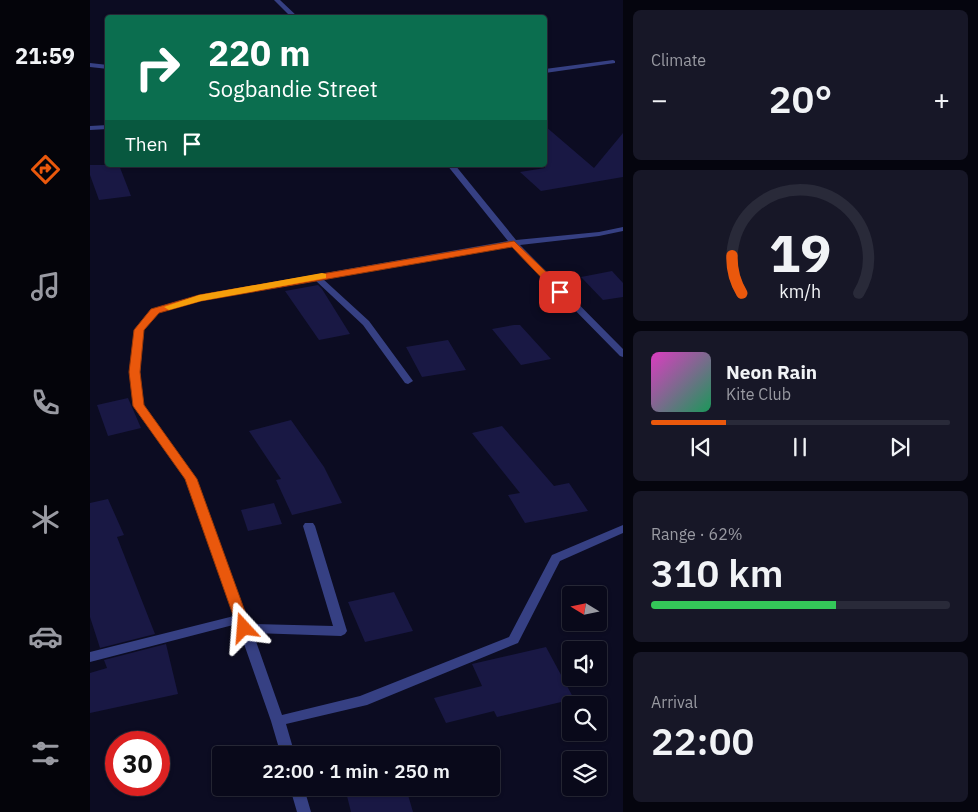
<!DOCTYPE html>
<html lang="en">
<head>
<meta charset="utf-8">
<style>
  body { margin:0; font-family:"IBM Plex Sans",sans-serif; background:#171727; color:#f1f3f6; height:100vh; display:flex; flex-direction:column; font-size:19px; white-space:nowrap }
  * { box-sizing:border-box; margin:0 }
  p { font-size:16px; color:#999aa2 }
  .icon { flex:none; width:28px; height:28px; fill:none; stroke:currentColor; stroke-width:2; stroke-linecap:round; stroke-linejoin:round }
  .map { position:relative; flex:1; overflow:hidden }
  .drawer { display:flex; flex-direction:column; gap:10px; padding:10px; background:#05050e; width:355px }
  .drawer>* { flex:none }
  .banner { position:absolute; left:15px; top:15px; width:442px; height:152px; border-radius:5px; box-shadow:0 1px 4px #0004,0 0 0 1px #292a39; background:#0b6e4f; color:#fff; overflow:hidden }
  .needle { width:32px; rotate:280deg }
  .fabs { position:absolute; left:472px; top:586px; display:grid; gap:10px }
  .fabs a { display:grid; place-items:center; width:45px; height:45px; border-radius:5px; background:#09091a; box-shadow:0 1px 4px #0004,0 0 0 1px #292a39; font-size:25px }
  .speed { position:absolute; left:15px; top:731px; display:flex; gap:10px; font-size:25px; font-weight:700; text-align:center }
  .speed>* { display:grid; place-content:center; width:65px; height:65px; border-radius:50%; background:#09091a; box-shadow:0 1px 4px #0004,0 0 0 1px #292a39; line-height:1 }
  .speed .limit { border:8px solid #d22; background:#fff; color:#111 }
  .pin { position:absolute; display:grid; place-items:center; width:42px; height:42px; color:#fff; margin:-21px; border-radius:10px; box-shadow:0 2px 8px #0006 }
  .me { position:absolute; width:55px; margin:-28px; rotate:341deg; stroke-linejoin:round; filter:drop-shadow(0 0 4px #0008) }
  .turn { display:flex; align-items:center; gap:18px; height:105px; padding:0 20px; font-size:22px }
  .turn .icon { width:65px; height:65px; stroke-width:2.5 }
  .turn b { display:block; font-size:35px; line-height:42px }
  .then { display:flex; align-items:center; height:48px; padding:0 20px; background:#0003; gap:10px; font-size:19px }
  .big { font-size:38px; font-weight:600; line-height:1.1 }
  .drawer .card { flex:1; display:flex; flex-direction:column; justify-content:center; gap:8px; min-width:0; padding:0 18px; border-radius:8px; background:#171727 }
  .drawer .dial { align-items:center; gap:0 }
  .dial svg { height:130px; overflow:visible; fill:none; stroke:#292a39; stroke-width:7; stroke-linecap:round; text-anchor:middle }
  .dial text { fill:#f1f3f6; stroke:none }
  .song { display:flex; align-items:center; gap:15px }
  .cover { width:60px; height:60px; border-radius:8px; background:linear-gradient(135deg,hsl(310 70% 55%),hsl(150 70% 35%)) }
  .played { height:5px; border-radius:2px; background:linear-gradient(90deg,#ea580c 25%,#292a39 25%) }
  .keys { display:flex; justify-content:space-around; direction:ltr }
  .heat { display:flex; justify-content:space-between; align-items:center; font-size:28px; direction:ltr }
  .charge { height:8px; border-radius:4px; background:linear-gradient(90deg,#34c759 62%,#292a39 0) }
  .trip { position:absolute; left:122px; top:746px; width:288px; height:50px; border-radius:5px; background:#09091a; box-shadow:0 1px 4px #0004,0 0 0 1px #292a39; font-weight:600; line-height:50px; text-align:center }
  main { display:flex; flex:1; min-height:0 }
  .tab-bar { display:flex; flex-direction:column; width:90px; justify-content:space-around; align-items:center; background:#04040a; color:#999aa2 }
  .tab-bar .icon { width:35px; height:35px }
  .tab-bar .current { color:#ea580c }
  .tab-bar b { font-size:22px; color:#f1f3f6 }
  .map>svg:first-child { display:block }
  .building { fill:#191844 }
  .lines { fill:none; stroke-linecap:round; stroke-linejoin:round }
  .minor { fill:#364083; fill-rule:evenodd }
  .route { fill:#ea580c; stroke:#983908 }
  .slow { fill:#f59e0b }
</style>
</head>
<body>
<main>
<nav class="tab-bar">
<b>21:59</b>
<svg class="icon current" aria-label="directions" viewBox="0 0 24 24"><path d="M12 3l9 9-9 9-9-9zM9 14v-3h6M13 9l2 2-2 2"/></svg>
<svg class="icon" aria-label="music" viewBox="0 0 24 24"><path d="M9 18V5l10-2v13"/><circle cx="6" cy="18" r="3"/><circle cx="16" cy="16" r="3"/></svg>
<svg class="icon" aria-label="phone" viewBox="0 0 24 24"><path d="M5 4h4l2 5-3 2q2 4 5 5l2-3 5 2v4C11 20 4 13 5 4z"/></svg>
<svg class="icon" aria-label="climate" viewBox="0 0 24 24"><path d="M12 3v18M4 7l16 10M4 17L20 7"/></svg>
<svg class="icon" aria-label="car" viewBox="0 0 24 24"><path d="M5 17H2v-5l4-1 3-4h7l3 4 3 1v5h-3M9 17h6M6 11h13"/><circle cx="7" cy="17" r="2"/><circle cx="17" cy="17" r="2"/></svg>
<svg class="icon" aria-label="filters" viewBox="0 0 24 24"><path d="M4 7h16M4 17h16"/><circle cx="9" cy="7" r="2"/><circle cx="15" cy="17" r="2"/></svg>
</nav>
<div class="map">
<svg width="533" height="812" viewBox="0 0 533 812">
  <rect width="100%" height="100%" fill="#0c0c22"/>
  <path class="building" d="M455,126L504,168L533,133V177L451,191L430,172L455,168Z
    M0,165H29L41,196L9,200L0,175Z
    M522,271L533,283V297L513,300L491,277Z
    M228,285L232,289L260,334L229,340L195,291Z
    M424,325H430L461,359L431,365L402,329Z
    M358,340L376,370L332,377L316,347Z
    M38,398L51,428L18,436L7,405Z
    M201,420L234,467L252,503L202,515L186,480L191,479L159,431Z
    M412,426L464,486L479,483L498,511L435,523L418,495L430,493L382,433Z
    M18,499L34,535L27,537L65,634L10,648L0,617V503Z
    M184,503L192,524L158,531L151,510Z
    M304,592L323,631L275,642L258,602Z
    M76,644L88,694L0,713V673L17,668L14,660Z
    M456,647L484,699L407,717L404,711L356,723L344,698L392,686L382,664Z
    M255,788H316L323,812H261Z"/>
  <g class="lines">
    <path class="minor" d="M184,0H190L209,18H202Z
      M523,60L525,61V63L455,73V69Z
      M0,63L18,65V69L0,67Z
      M18,125V129L0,130V126Z
      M357,165H365L426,240L509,232L533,227V231L509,236L430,245L533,349V357L530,356L422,246L233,279L279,321L323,381L318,384L315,383L273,325L225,280L110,300L68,313L54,330L50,372L53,406L106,479L159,624L243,626L213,526L215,523H223L225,526L257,631L255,634L251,636L163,633L192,715L270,696L419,637L462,555L533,525V533L470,561L428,643L277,705L196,724L205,755H191L181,721L147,624L0,662V652L144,616L96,479L43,406L40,372L44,330L62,309L109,295L418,241Z
      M200,788H214L221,812H207Z"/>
  </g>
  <path class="route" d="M424,241L474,289V294H467L422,247L111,301L69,313L54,330L50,372L54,405L107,479L161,628L154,633L149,632L95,479L43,406L39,372L44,330L61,309L109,295Z"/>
  <path class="slow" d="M232,273L236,274V278L111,301L79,310L74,307L109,295Z"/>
</svg>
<div class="fabs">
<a><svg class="needle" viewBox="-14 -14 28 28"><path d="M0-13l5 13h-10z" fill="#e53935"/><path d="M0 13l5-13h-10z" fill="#999aa2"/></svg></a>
<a><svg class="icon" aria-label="sound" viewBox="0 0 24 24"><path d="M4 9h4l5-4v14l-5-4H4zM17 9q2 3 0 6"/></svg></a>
<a><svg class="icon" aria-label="search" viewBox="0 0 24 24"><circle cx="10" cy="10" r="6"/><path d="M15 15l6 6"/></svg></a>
<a><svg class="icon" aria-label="layers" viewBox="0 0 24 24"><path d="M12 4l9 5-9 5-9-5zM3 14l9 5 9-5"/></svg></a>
</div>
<div class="speed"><div class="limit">30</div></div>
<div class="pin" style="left:470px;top:292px;background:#d93025"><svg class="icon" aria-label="arrive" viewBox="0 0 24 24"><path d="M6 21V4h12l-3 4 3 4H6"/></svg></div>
<svg class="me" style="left:154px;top:628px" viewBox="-20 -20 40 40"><path d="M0-17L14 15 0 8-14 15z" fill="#ea580c" stroke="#fff" stroke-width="4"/></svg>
<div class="trip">22:00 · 1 min · 250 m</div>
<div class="banner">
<div class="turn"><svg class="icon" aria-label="right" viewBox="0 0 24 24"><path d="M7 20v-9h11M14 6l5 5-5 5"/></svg><div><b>220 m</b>Sogbandie Street</div></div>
<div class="then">Then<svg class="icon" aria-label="arrive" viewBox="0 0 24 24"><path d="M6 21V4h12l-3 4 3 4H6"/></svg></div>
</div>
</div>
<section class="drawer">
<div class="card"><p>Climate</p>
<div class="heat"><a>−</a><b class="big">20°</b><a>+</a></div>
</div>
<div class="card dial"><svg viewBox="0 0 100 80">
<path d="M14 69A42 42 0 1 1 86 69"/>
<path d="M14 69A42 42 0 0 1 8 46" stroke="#ea580c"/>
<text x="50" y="56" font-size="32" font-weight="700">19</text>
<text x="50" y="72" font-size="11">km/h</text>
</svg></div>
<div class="card">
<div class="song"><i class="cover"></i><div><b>Neon Rain</b><p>Kite Club</p></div></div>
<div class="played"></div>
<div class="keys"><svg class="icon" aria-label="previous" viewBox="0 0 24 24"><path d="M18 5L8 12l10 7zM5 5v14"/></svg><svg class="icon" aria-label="pause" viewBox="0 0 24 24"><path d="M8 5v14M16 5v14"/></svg><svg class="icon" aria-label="next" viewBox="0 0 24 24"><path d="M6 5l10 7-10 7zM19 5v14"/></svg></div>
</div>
<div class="card"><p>Range · 62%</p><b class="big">310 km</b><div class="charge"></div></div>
<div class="card"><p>Arrival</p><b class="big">22:00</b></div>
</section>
</main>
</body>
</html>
